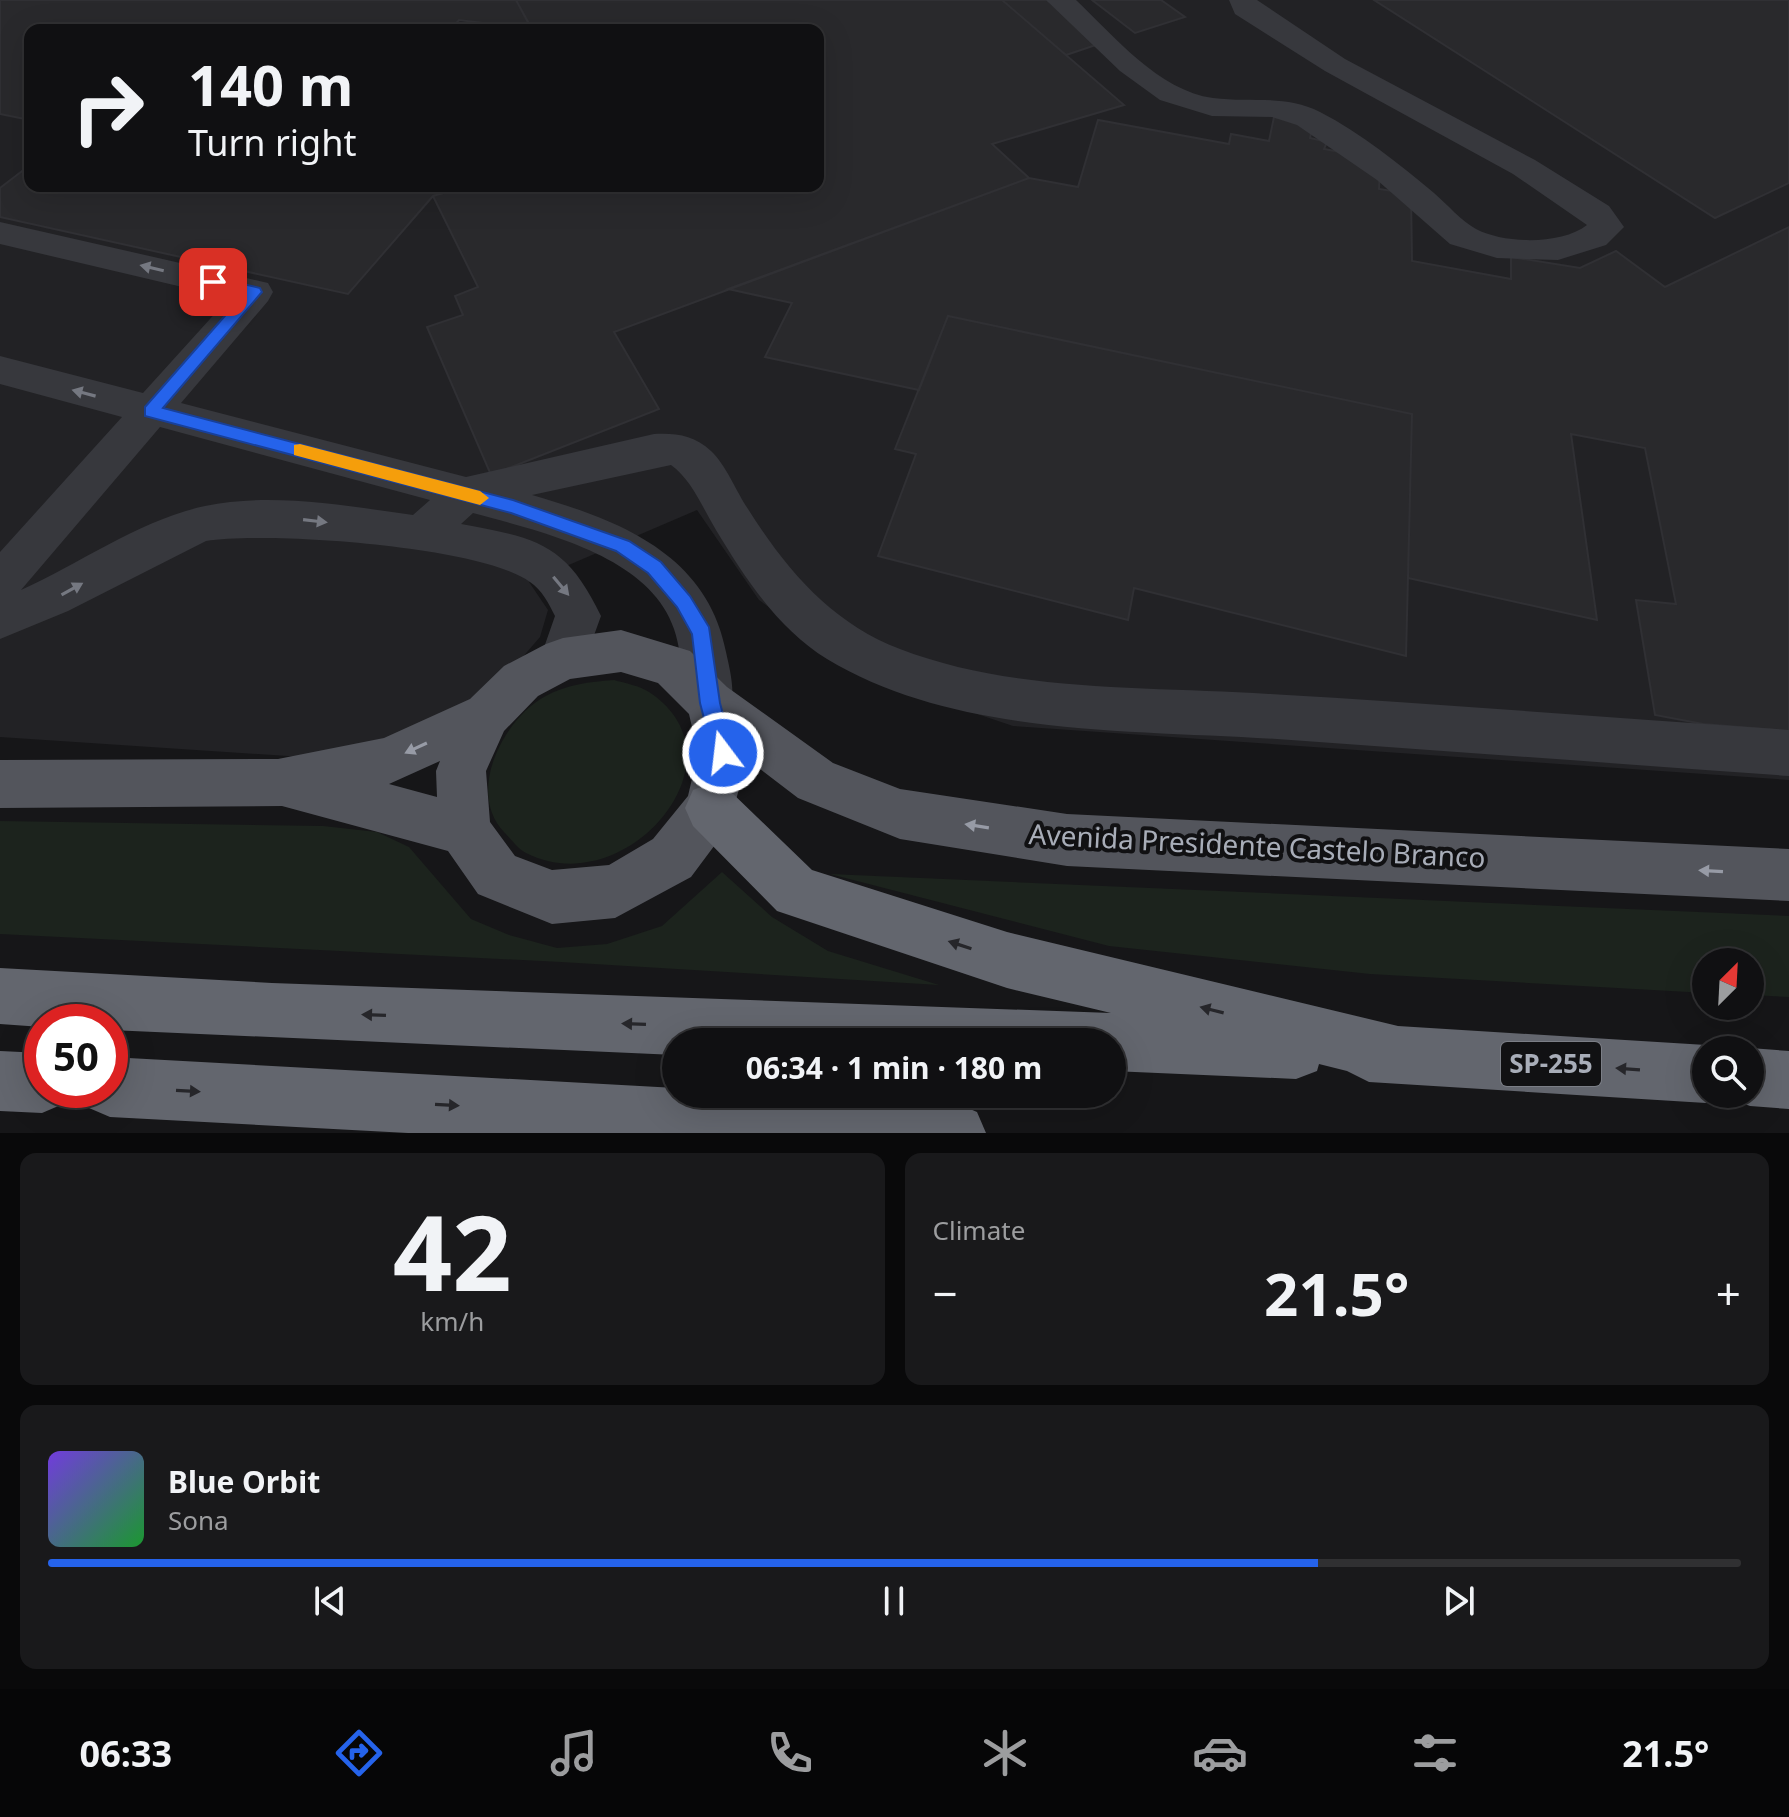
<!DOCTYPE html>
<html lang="en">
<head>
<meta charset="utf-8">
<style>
  body { margin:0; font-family:"Noto Sans",sans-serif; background:#19191b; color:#f1f3f6; height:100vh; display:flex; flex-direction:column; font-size:30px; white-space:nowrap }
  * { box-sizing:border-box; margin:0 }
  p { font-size:26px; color:#9c9d9f }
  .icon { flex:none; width:44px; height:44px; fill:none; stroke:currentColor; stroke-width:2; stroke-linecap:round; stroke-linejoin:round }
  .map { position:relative; height:1133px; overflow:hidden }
  .details { display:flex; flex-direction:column; gap:20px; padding:20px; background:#09090a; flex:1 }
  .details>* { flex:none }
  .top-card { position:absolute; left:24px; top:24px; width:800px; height:168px; border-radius:16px; box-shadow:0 8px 32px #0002,0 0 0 2px #303032; background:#101012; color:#f1f3f6; overflow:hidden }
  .needle { width:52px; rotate:24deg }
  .fabs { position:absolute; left:1692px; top:948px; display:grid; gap:16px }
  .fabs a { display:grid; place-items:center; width:72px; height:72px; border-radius:50%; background:#101012; box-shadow:0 8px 32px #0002,0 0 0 2px #303032; font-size:40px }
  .speed { position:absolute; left:24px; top:1004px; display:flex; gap:16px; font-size:40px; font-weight:700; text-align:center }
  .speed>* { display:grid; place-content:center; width:104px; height:104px; border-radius:50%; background:#101012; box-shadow:0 8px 32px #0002,0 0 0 2px #303032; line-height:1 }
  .speed .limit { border:12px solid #d22; background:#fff; color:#111 }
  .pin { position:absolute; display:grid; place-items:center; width:68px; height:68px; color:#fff; margin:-34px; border-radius:16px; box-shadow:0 4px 12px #0006 }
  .me { position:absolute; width:88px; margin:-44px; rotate:345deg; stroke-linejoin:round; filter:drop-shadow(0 0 6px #0008) }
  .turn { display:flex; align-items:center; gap:28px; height:168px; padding:0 32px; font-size:36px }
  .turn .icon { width:104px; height:104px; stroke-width:2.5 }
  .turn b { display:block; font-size:56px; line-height:68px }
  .big { font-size:60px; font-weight:700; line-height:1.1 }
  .details .widget { flex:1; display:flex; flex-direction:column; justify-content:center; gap:12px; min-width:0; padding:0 28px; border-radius:16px; background:#19191b }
  .details .dial { align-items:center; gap:0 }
  .dial b { font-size:104px; line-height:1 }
  .song { display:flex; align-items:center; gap:24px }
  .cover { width:96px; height:96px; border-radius:12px; background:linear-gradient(135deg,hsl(260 70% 55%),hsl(130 70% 35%)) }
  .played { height:8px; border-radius:4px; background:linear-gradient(90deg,#2563eb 75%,#303032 75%) }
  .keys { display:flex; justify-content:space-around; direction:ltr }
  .heat { display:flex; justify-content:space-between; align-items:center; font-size:44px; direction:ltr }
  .details .tiles { flex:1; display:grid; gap:20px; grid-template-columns:1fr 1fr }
  .widget:last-child { grid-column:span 2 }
  .trip { position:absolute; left:662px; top:1028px; width:464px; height:80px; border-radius:40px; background:#101012; box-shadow:0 8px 32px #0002,0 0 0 2px #303032; font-weight:700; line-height:80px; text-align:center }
  .menu { display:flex; height:128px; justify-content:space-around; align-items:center; background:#060607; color:#9c9d9f }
  .menu .icon { width:56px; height:56px }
  .menu .selected { color:#2563eb }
  .menu b { font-size:36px; color:#f1f3f6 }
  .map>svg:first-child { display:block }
  .built { fill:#222225; fill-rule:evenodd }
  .green { fill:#1c231d }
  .building { fill:#29292c; stroke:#303034; stroke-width:2 }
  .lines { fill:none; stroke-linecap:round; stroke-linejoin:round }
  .minor { fill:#37383d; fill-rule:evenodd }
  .major { fill:#53555c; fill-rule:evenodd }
  .highway { fill:#63666e; fill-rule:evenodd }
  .oneway { fill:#757881 }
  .oneway2 { fill:#979ba6 }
  .oneway3 { fill:#26262a }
  .route { fill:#2563eb; stroke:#184099; stroke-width:2 }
  .slow { fill:#f59e0b }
  .labels { text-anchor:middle; stroke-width:8; stroke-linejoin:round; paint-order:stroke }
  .shield { fill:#111113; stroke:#7b7e86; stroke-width:2 }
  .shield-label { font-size:26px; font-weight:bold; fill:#a8adb8 }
  .street-label { font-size:28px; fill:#a8adb8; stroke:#111113 }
</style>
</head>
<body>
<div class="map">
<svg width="1789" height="1133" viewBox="0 0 1789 1133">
  <rect width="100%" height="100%" fill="#161618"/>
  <path class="built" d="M0,0H1789V780L1013,726L867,677L759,600L697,510L529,582L548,610L540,637L502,681L434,724L318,758L0,737ZM30,30H818V186H30Z"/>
  <path class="green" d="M614,680C625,683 640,686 649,692C751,759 625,904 526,853C518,849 511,839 504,832C466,792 503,720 544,697C567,684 589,682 614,680Z
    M0,821L323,826L377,832L409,847L471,919L509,935L557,948L607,944L662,926L722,872L772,917L828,951L939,985L561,962L0,934Z
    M830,874L1789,916V997L1750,995V962H1706V993L1370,974L1109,946Z"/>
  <path class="building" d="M0,0H516L532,29L459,20L450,30H30V120L0,114Z
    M516,0H1002L1124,105L992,144L1029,178L614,332L659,409L491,475L427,327L463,315L455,296L478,287L433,196L467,186H818V30H532Z
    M1002,0H1047L1102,43L1066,55Z
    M1092,0H1161L1185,17L1135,33Z
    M1374,0H1789V183L1715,218Z
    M1274,117L1313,124L1310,138L1327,142L1324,149L1361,156L1380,168L1379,189L1411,194L1412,261L1511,279V257L1580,268L1616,251L1665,287L1789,227V731L1703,724L1655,715L1636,600L1676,604L1645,448L1571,434L1597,620L1408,578L1412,414L948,316L919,390L765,357L792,303L728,289L1029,178L1078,187L1098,120L1229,144L1231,134L1269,141Z
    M30,165V186H467L433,196L348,294L0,217V188Z
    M948,316L1412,414L1406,656L1134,588L1128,620L878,556L916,454L895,449Z"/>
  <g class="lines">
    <path class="minor" d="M1046,0H1076C1113,35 1159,91 1213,98C1250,103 1285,94 1320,112C1361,133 1399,164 1434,193C1447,204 1461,221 1476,229C1505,244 1561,245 1587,225L1513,174L1325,71L1235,14L1229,0H1257L1345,59L1535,160L1609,206L1624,227L1606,245L1558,260L1497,258L1450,244L1377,180L1297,125L1272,117L1212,116L1160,100L1120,71Z
      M0,222L268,283L273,292L268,301L181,403L466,477L654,434C676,433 694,435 711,451C726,465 736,491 748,509C786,569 831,623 900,649C1014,693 1148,686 1269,694C1442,704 1616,718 1789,730V776C1623,764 1457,752 1291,740C1142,729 959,739 827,659C778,629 745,578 716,530C702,507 692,480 671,465L532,495C618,520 707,553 726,652C731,675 737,697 727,719L710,725L693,719C680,690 684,658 674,629C650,555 538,531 473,513L461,524C537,538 566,543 601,616L580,674L563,680L546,674L540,659L555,616C549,604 542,590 530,582C482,546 267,531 206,541L68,611L0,639V552L122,417L0,384V356L143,393L229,298L0,244ZM160,427L430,500L413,515C347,506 271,492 205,506C140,520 81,563 21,590Z"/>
    <path class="major" d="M621,630L690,651L727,687L833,763L900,789L1067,814L1789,849V901L1067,866L900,839L798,798L747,759L729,826L691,877L615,918L552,924L478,894L448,851L282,806L0,808V760L278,759L384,738L470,699L504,666L546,644L563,638ZM621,672L658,683L689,714L698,753L688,796L653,839L609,865L552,870L515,856L490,822L486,771L504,731L538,696L570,679ZM440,761L436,771L437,797L389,784Z"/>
    <path class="highway" d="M711,783L729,790L812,870L1007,932L1398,1026L1706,1045L1719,1050H1706V1094H1727L1706,1103L1369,1082L1347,1071L1319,1064L1317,1071L1296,1079L1112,1071V1042H676V1055L110,1030V1022H42V1027L0,1024V968L272,983L1111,1013L1007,988L777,911L693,826L685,808L693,790Z
      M1750,1048L1789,1051V1109L1750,1106L1729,1098L1728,1094H1750V1050H1744Z
      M0,1051L42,1053V1090H69L63,1104L42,1113L0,1111Z
      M110,1057L676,1088V1094H793L956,1103L977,1112L986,1133H408L110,1117L89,1108L82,1090H110Z"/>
  </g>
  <defs><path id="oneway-solid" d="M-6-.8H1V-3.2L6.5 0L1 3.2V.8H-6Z" transform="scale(2)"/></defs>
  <g class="oneway">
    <use href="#oneway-solid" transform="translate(152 268) rotate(-167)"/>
    <use href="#oneway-solid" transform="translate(84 393) rotate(-165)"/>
    <use href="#oneway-solid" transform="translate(315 521) rotate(7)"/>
    <use href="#oneway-solid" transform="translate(561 586) rotate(50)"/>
    <use href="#oneway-solid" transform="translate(72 589) rotate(-29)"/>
  </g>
  <g class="oneway2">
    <use href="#oneway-solid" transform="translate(416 748) rotate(155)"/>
    <use href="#oneway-solid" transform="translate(977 826) rotate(-171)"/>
    <use href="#oneway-solid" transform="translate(1711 871) rotate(-177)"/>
  </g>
  <g class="oneway3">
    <use href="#oneway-solid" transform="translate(960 945) rotate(-162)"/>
    <use href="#oneway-solid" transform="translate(1212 1010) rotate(-166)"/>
    <use href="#oneway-solid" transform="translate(374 1015) rotate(-178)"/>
    <use href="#oneway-solid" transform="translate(634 1024) rotate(-178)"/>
    <use href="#oneway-solid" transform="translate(1628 1069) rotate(-176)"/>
    <use href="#oneway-solid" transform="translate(188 1091) rotate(3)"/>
    <use href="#oneway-solid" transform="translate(447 1105) rotate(3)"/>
  </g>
  <path class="route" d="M213,277L260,288L262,292L163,408L513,500L629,541L661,562L690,596L709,627L720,703L733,753L730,759L723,762L716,759L713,753L700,703L692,634L677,607L648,573L616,551L511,513L145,416V407L244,294L208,286V279Z"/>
  <path class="slow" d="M300,444L480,491L489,498L480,505L294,455V445Z"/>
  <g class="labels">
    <rect class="shield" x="1501" y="1042" width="100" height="44" rx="6"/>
    <g class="shield-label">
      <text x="1551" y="1073">SP-255</text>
    </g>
    <g class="street-label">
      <text transform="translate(1257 846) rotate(3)" y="10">Avenida Presidente Castelo Branco</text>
    </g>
  </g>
</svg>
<div class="fabs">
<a><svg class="needle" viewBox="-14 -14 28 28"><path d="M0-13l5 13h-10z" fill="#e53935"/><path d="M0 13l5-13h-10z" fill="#9c9d9f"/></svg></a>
<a><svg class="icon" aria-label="search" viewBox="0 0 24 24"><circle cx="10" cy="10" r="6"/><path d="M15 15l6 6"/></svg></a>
</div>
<div class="speed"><div class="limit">50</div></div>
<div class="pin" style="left:213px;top:282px;background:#d93025"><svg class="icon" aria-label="arrive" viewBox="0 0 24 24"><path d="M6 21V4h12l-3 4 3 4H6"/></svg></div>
<svg class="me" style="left:723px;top:753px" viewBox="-20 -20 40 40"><circle r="17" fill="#2563eb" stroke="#fff" stroke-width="3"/><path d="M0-11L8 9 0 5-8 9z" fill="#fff"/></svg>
<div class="trip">06:34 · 1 min · 180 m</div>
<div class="top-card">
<div class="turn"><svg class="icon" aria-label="right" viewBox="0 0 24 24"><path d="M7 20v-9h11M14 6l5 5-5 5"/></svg><div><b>140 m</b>Turn right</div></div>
</div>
</div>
<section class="details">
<div class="tiles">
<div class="widget dial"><b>42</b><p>km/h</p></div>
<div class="widget"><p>Climate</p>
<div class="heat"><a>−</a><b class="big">21.5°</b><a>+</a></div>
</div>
<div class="widget">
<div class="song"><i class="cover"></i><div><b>Blue Orbit</b><p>Sona</p></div></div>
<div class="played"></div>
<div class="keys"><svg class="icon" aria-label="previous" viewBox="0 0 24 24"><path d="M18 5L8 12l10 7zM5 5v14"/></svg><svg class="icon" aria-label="pause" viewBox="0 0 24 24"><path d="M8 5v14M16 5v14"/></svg><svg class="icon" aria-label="next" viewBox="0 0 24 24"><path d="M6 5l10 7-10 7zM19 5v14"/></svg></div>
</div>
</div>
</section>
<nav class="menu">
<b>06:33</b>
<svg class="icon selected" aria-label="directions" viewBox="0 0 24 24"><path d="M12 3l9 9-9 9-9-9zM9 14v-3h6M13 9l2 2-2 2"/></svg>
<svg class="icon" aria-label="music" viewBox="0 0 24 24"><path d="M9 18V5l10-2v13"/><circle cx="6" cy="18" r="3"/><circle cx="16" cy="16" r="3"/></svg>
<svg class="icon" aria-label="phone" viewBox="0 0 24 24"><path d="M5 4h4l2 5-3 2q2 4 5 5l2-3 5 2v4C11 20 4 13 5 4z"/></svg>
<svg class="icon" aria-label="climate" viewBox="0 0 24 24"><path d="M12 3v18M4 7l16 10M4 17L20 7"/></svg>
<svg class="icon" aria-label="car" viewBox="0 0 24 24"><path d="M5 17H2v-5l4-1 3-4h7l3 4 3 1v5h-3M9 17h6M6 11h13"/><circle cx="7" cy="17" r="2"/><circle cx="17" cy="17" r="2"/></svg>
<svg class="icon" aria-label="filters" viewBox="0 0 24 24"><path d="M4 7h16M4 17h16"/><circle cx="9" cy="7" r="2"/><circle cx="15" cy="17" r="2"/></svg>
<b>21.5°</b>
</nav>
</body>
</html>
